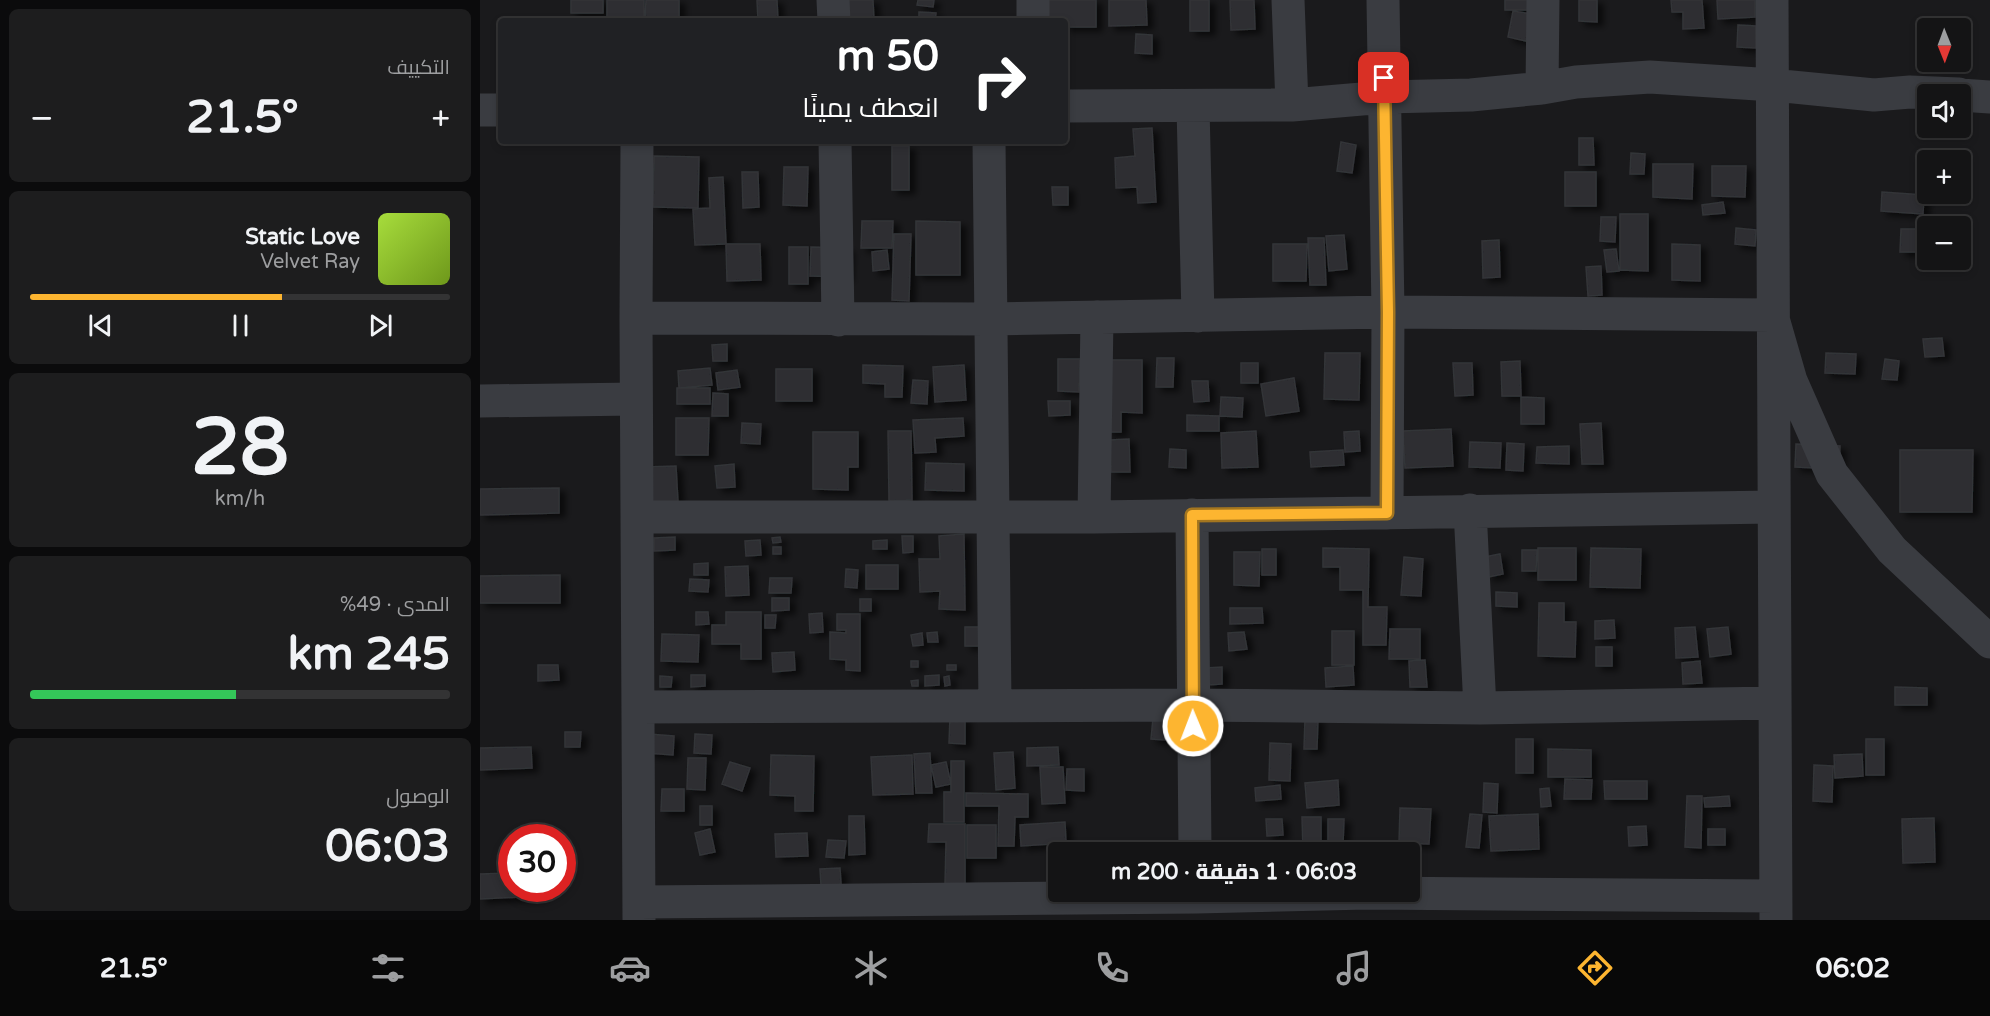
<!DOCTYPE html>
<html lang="ar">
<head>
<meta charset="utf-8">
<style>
  body { margin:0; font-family:"Varela Round",Cairo,sans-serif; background:#1d1d1e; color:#f1f3f6; direction:rtl; height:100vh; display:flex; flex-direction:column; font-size:22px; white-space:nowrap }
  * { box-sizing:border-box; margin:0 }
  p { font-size:20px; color:#9d9ea0 }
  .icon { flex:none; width:33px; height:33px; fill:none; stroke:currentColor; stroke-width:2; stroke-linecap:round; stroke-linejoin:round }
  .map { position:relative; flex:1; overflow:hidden; direction:ltr }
  .details { display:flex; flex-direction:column; gap:9px; padding:9px; background:#0b0b0c; width:480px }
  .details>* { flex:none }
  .hud { position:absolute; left:18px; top:18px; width:570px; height:126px; border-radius:6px; box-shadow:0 3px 9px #0003,0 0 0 2px #333334; direction:rtl; background:#202124; color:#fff; overflow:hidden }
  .needle { width:39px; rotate:179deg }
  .fabs { position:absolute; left:1437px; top:18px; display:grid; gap:12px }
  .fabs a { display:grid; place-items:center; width:54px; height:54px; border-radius:6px; background:#141415; box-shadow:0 3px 9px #0003,0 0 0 2px #333334; font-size:30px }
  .speed { position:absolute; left:18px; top:824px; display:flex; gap:12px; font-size:30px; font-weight:700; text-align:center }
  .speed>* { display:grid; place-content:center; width:78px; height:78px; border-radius:50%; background:#141415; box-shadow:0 3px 9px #0003,0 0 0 2px #333334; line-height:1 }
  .speed .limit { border:9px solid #d22; background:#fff; color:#111 }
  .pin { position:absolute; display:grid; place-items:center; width:51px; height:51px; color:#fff; margin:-26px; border-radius:12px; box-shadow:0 3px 9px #0006 }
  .me { position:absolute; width:66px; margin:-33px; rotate:359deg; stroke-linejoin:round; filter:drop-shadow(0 0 4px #0008) }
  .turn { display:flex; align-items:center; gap:21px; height:126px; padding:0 30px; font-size:27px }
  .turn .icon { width:78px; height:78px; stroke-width:2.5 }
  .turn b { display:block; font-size:42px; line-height:51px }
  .big { font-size:45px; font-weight:800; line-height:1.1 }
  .details .card { flex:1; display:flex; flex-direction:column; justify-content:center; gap:9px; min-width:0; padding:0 21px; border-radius:9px; background:#1d1d1e }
  .details .dial { align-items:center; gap:0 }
  .dial b { font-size:78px; line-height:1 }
  .song { display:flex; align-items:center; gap:18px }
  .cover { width:72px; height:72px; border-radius:9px; background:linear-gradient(135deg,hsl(80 70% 55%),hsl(80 70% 35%)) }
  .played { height:6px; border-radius:3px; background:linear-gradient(90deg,#fdb530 60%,#333334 60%) }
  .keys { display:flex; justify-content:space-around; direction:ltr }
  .heat { display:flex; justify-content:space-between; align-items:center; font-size:33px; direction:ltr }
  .charge { height:9px; border-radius:4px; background:linear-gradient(90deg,#34c759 49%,#333334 0) }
  .trip { position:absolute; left:568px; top:842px; width:372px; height:60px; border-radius:6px; background:#141415; box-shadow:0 3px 9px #0003,0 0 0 2px #333334; font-weight:800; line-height:60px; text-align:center; direction:rtl }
  .dock { display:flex; height:96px; justify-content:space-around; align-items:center; background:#080808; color:#9d9ea0 }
  .dock .icon { width:42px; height:42px }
  .dock .current { color:#fdb530 }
  .dock b { font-size:27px; color:#f1f3f6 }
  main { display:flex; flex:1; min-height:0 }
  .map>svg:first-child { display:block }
  .building { fill:#2d2d30; stroke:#333438; stroke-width:1.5; filter:url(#shadow) }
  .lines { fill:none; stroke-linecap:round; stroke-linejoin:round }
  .minor { stroke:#3a3c41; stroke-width:33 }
  .route-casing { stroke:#a4761f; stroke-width:15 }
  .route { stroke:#fdb530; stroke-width:10 }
</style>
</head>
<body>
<main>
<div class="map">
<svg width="1510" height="920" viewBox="0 0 1510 920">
  <defs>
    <filter id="shadow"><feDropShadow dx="6" dy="4" stdDeviation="3" flood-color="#0009"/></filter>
  </defs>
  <rect width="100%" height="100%" fill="#1a1a1c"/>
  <path class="building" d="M91,0H123V13H91Z
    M127,0H164V21H127Z
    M166,0H199V21H165Z
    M277,0H297L298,21H278Z
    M359,0H393L394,21H360Z
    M438,0H454L453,7L437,5Z
    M567,0H616V27H585V21H566Z
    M629,0H666L667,25L629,26Z
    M710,0H729V31H710Z
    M750,0H774L775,29L751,30Z
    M1025,0H1065V10H1025Z
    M1099,0H1117V22L1099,21Z
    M1191,0H1222L1224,28L1203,29V12H1192Z
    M1237,0H1275V17L1238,19Z
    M1033,11L1052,14L1046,41L1028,37Z
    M439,12L456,13L455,21H439Z
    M407,18L429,21H407Z
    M1258,25L1276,26V48L1257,47Z
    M656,34L672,35V54L655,53Z
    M672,128L676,202L658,203L657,187L636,188L635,158L655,156L653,129Z
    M1099,138H1113L1114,165H1099Z
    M861,142L876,145L872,173L857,171Z
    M412,146H429V190H412Z
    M1151,153L1165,154L1164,174H1150Z
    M174,156L219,157L218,208L173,207Z
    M1173,164H1213L1212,199L1173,197Z
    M1232,166H1266L1265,197L1232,196Z
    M304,167H328L327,206L303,205Z
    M262,172H278L279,207L263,208Z
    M1085,172H1116V206H1085Z
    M243,177L246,244L215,245L213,209L230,208L229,178Z
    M572,187H588V205H573Z
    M1402,192L1444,195L1443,214L1401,211Z
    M1243,202L1245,213L1223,215L1222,205Z
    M1140,214H1168V271L1140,270Z
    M1121,217H1136L1135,242L1120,241Z
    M382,221H413L412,248H381Z
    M436,221L480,222V275H436Z
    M1256,228L1276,230L1275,246L1255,244Z
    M1421,229H1448V252H1420Z
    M414,234H431L429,301L412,300Z
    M864,235L867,269L849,271L846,236Z
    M828,238H844L846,285H830Z
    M1019,240L1020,277L1003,278L1002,241Z
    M246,244H280L281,280L247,281Z
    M793,244H827L826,281H793Z
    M1192,244L1220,245V281L1192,280Z
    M309,247H328V284H309Z
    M331,247L368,248L367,277L330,276Z
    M1136,249L1139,271L1127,272L1124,250Z
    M407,250L409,269L393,271L392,252Z
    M1121,266L1122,295L1108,296L1106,267Z
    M1462,338L1464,356L1445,357L1443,339Z
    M247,344V361H233L232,345Z
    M845,353H880L879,400L844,399Z
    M1346,353L1376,354L1375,374L1345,373Z
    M677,358H694L693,387H676Z
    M578,359H600L599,392L578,391Z
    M1405,359L1419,361L1417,380L1402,379Z
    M627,360H662V413L641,412V432H627Z
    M1040,361L1041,396H1022L1021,362Z
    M761,363H778V383H761Z
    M973,363H992L993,395L975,396Z
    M383,365L423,366L422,397H405V384L383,383Z
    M484,365L486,400L455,402L453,367Z
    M230,368L232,385L199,388L198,371Z
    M296,369H332V401H296Z
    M257,370L260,387L238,390L236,373Z
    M814,378L819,411L786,416L781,384Z
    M433,380L448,381L447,404L431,403Z
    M712,381H728L729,401L714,402Z
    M197,388H230V404H197Z
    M233,393L248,394V416H232Z
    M741,397L763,398L762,417L740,416Z
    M1041,397L1064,398V424H1041Z
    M568,401H590V415L569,416Z
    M707,415L739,416V431H707Z
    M196,418H229L228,455H196Z
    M483,418L484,436L455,438L456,452L435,453L433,420Z
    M262,423L281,424L280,444L261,443Z
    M1121,423L1123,464H1102L1100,424Z
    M971,429L973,466L925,468L923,431Z
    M408,431H431L432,500L409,501Z
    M776,431L778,467L742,468L741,433Z
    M879,431L880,451L865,452L864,432Z
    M333,432H378V467H368V490L333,489Z
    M649,439L650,472H631L630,440Z
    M990,442L1021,443L1020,468L989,467Z
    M1027,443L1044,444L1043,471L1026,470Z
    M1316,444L1360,446L1359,469L1315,467Z
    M1089,446V464L1056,463L1057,447Z
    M690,449L706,450V468L689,467Z
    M863,450L864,465L831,467L830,452Z
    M1420,450H1493L1492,512H1420Z
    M446,463L484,464V491L445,490Z
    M254,464L255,487L237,488L235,466Z
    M196,466L198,502L167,503L166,467Z
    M79,488V513L0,515V489Z
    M484,534L485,610L459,609L460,591L440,592L439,559H460L459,536Z
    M422,536H433V552L423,553Z
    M195,537V550L174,551V538Z
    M300,537L301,542L293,543L292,538Z
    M280,540L281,555L266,556L265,541Z
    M407,540V549H393V541Z
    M293,547H301V554H293Z
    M843,548L889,549L888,607H907L906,645H883V590H860V567H843Z
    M1058,548H1096V580H1058Z
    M1111,548L1161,549L1160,588L1110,587Z
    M782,549H796V575H782Z
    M1042,550H1057L1056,571H1042Z
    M754,552H780L779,586L754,585Z
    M1020,554L1023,574L1008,577L1004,557Z
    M924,557L943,559L941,596L921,595Z
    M228,563V575H214V564Z
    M386,565H418V589H386Z
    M268,566L269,595L246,596L245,567Z
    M366,569L378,570L377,588L365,587Z
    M80,575V603H0V576Z
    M290,578H312L311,593H289Z
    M210,579L229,580L228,592L209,591Z
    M1016,592L1037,593V607L1016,606Z
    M292,598H309V610L292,611Z
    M380,599H391V611H380Z
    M1059,603H1084V622H1096L1095,657L1058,656Z
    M750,608H782L783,623L750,624Z
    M216,612H228L229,624L216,625Z
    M246,612H281V659H261V644H232V625H246Z
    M342,613L343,632L330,633L329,614Z
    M357,614H380V671L366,670V660L350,659V632L366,633V630H357Z
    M285,615H296L295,628H285Z
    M1134,620L1135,638L1115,639V621Z
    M485,627H499V646H485Z
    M1215,627L1218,657L1196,658L1195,628Z
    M1248,627L1251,654L1230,657L1227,629Z
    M910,629H940V659H909Z
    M852,631H874V665H852Z
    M457,632L458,642H448L447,633Z
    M764,632L767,649L749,651L748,633Z
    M442,633L443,645L433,646L431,635Z
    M182,634L219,635L218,662L181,661Z
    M1116,647H1132V666H1116Z
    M314,652L315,670L293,672L292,653Z
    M945,660L947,687H930L929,661Z
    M431,661H438V667H431Z
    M1220,661L1222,683L1203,684L1202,663Z
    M58,665H78L79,680L58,681Z
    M467,665H476V670H467Z
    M873,666L874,685L846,687L845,668Z
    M742,667V684L727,685L726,668Z
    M211,675H225V686L211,687Z
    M459,675V685L445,686V676Z
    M180,676L192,677L191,687H180Z
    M469,676L470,685L465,686L464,677Z
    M438,680V686H432L431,681Z
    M1415,687L1447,688V705H1415Z
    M470,717H485V744L469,743Z
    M673,718L687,720L685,740L671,739Z
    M825,718H838L837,749H824Z
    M85,732H101L100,747H85Z
    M168,734L194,736L193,755L167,753Z
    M215,734L232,735L231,754L214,753Z
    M1036,739H1053V773H1036Z
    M1386,739H1404V775H1386Z
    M790,743L811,744L810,781L789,780Z
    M51,747L52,768L0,770V748Z
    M578,747L579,765L547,766V748Z
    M1068,749L1111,750V777H1068Z
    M533,752L535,788L516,790L514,753Z
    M450,753L452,793H436L434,754Z
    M1382,754L1383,776L1355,778L1354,755Z
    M291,755L334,756L333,811H315V796L290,795Z
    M432,755L433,794L393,795L391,757Z
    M208,758H226L225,790L207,789Z
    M471,761H484V822H464V792H471Z
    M250,762L270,768L262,791L242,784Z
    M466,762L471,784L456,787L451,765Z
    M1334,765L1353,766L1352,802L1333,801Z
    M560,767H583L585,803L562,804Z
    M587,769H604V791L586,790Z
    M1085,779L1112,780L1111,799H1084Z
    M858,780L859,805L827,808L825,783Z
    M1124,781H1167V799H1125Z
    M1004,783L1018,784L1017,813L1003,812Z
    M800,785L801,799L776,801L775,788Z
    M1069,788L1071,806L1061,807L1060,789Z
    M182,789H204V811H181Z
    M486,793L548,794V817H535L534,846H518L519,806H486Z
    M1207,796H1222L1221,848L1205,847Z
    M1249,796L1250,806L1225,807L1224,798Z
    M220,806H232V825H220Z
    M920,808L951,809L949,844L919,843Z
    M990,814L1002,815L999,848L986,847Z
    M1058,814L1059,849L1011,851L1009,816Z
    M369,816H384L385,854L369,855Z
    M822,817H841V849H823Z
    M1454,818L1455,862L1423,863L1422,819Z
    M786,819H802L803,835L787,836Z
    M848,819H864L863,845H848Z
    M585,822L586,843L541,846L540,825Z
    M449,824H485V885H465L466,842H448Z
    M487,825H516V858H487Z
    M1166,826L1167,845L1149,846L1148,827Z
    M230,829L235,852L220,855L215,833Z
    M1228,829H1245V845H1228Z
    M327,833L328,856L296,857L295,834Z
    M348,840L366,841L364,858L346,857Z
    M360,868L361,884L341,886L340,869Z
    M32,873V888H60V896L0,899V874Z"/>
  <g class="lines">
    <path class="minor" d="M353,0L354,21
      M553,0V21
      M808,0L812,105
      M903,0L908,312L907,513
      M1292,0L1296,920
      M1062,88L1063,0
      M1480,95L1510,97
      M585,106L812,105L905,97L991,95L1062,88L1096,82L1170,77L1293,85L1394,95L1430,92L1479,94
      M713,107L718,316
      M0,110H21
      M157,141L156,318L159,920
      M355,141L358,320
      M509,141L515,705
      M156,318L511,319L908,312L1292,315L1311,381L1352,474L1412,550L1510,642
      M0,401L156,399
      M990,510L1000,708
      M712,515L715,852
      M158,517H614L1293,507
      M614,517L617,317
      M158,707L713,705L1000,708L1294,703
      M159,902L716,897L887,893L1295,896"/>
  </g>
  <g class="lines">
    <defs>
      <path id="route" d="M713,726L712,515L907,513L908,312L904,78"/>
    </defs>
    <use href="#route" class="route-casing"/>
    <use href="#route" class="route"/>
  </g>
</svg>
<div class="fabs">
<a><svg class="needle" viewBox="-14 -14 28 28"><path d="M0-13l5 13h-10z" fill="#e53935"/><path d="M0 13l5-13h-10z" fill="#9d9ea0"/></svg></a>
<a><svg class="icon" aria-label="sound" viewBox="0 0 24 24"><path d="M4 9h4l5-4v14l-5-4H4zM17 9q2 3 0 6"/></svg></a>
<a>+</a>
<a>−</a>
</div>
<div class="speed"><div class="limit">30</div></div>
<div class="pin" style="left:904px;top:78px;background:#d93025"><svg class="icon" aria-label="arrive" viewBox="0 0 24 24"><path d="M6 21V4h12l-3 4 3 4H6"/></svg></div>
<svg class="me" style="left:713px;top:726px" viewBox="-20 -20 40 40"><circle r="17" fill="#fdb530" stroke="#fff" stroke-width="3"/><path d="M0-11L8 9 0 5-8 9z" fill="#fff"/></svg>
<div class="trip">06:03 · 1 دقيقة · 200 m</div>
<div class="hud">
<div class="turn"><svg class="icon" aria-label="right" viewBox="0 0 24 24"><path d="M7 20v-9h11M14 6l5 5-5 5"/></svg><div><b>50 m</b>انعطف يمينًا</div></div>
</div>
</div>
<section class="details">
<div class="card"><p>التكييف</p>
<div class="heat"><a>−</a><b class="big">21.5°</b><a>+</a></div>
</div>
<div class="card">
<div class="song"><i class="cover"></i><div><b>Static Love</b><p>Velvet Ray</p></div></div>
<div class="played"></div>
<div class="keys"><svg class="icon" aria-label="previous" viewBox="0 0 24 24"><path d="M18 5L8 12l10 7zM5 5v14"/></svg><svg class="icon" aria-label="pause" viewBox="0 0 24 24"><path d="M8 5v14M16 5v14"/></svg><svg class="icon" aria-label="next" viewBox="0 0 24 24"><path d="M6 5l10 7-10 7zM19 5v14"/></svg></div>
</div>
<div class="card dial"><b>28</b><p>km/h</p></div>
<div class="card"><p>المدى · 49%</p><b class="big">245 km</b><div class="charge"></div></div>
<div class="card"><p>الوصول</p><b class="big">06:03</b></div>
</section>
</main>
<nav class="dock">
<b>06:02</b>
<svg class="icon current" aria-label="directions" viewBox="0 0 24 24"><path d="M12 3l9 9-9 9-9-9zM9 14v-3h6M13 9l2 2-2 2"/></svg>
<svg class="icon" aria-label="music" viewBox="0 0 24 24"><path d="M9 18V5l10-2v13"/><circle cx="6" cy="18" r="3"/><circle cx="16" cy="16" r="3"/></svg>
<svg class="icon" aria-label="phone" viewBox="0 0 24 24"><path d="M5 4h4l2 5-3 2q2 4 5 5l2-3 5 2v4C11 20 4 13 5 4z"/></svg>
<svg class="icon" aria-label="climate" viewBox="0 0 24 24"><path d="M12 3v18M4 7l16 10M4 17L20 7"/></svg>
<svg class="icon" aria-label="car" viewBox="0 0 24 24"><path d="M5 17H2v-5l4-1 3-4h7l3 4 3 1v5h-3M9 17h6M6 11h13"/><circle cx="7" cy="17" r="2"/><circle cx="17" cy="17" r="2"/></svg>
<svg class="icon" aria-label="filters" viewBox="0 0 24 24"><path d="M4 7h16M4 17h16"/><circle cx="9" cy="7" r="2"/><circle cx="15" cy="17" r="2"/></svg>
<b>21.5°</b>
</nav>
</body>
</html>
